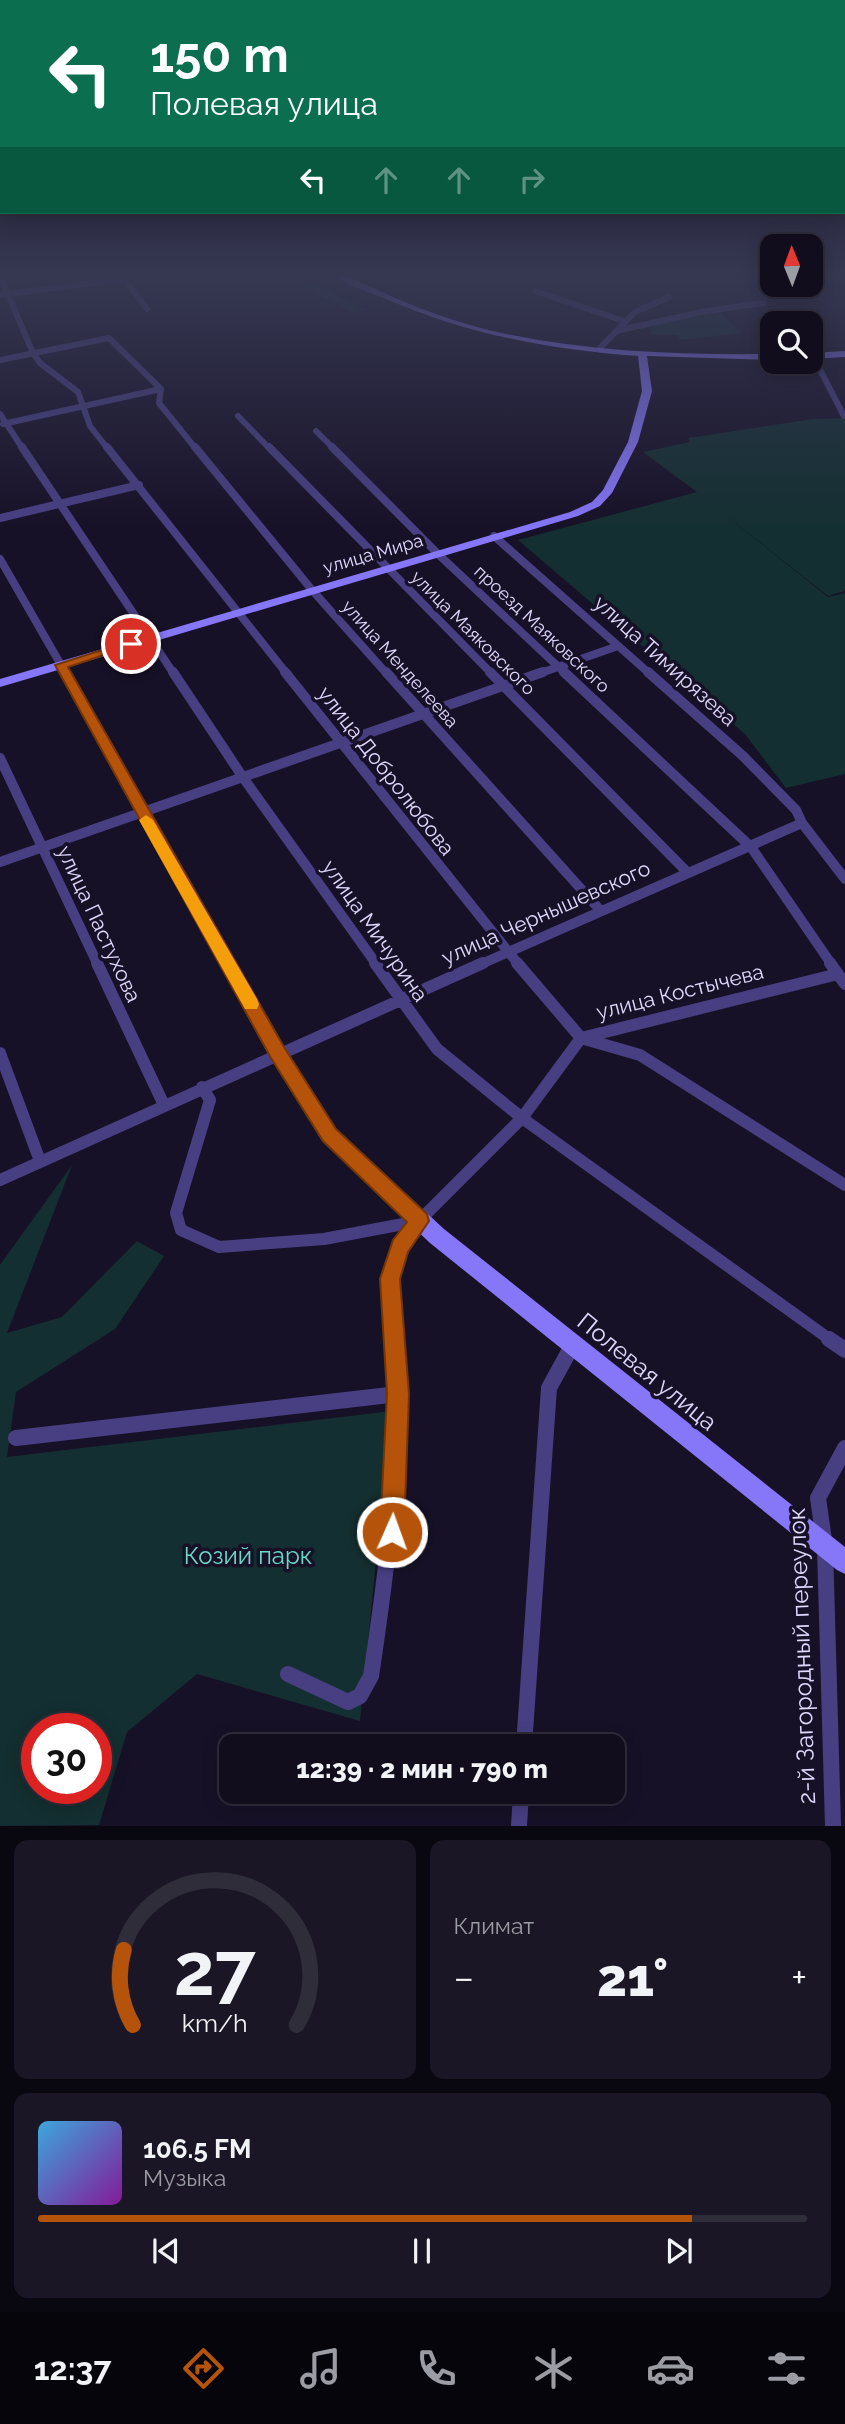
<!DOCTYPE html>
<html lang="ru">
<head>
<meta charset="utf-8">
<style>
  body { margin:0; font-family:Raleway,sans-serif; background:#1a1626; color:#f1f3f6; height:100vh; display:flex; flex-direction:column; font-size:26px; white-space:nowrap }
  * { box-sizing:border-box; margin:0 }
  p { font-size:23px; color:#9c9ca4 }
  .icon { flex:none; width:38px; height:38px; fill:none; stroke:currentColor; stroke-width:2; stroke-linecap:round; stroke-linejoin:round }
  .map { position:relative; height:1826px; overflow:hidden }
  .details { display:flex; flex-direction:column; gap:14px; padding:14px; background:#090710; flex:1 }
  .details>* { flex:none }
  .hud { position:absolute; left:0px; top:0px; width:845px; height:214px; box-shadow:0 4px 18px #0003,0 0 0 2px #302d3b; background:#0b6e4f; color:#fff; overflow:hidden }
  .needle { width:46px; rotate:359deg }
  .tools { position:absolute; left:760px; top:234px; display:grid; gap:14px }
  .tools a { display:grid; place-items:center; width:63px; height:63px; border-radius:14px; background:#110d1d; box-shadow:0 4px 18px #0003,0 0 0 2px #302d3b; font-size:35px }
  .speed { position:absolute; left:21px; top:1713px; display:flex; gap:14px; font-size:35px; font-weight:700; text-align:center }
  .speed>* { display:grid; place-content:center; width:91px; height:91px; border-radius:50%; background:#110d1d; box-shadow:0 4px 18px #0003,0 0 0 2px #302d3b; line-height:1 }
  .speed .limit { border:10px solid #d22; background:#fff; color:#111 }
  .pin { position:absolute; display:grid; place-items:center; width:60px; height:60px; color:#fff; margin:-30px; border:4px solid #fff; border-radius:50%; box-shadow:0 2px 7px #0007 }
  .me { position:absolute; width:77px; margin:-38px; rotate:2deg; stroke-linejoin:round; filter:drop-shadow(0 0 5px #0008) }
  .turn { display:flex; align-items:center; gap:24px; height:147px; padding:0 35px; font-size:32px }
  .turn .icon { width:91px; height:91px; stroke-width:2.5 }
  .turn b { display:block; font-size:49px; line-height:60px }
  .lanes { display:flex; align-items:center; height:66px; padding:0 35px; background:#0003; justify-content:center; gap:35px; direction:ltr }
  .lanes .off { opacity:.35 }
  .big { font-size:52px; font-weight:800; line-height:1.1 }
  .details .card { flex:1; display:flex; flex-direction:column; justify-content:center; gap:10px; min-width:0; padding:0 24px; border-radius:14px; background:#1a1626 }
  .details .dial { align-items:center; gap:0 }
  .dial svg { height:182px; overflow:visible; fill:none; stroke:#302d3b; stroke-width:7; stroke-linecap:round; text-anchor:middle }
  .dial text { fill:#f1f3f6; stroke:none }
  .song { display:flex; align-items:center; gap:21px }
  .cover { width:84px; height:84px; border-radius:10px; background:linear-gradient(135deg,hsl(200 70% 55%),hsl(290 70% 35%)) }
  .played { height:7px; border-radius:4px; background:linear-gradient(90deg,#b45309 85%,#302d3b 85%) }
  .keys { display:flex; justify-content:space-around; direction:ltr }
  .heat { display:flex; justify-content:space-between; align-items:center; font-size:38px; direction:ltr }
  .details .tiles { flex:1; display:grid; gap:14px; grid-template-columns:1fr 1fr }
  .card:last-child { grid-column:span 2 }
  .trip { position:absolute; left:219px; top:1734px; width:406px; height:70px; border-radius:14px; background:#110d1d; box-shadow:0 4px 18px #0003,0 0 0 2px #302d3b; font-weight:800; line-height:70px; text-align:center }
  .dock { display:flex; height:112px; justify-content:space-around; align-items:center; background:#07050c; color:#9c9ca4 }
  .dock .icon { width:49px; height:49px }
  .dock .current { color:#b45309 }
  .dock b { font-size:32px; color:#f1f3f6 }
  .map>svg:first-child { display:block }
  .green { fill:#142f31; fill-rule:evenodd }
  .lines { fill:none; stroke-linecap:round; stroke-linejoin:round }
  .street-far4 { stroke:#483f83; stroke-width:6 }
  .street-far3 { stroke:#483f83; stroke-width:8 }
  .street-far2 { stroke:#483f83; stroke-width:10 }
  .street-far1 { stroke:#483f83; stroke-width:12 }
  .street { stroke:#483f83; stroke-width:16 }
  .secondary { fill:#8676f8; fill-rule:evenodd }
  .route { fill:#b45309; stroke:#753606; stroke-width:2 }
  .slow { fill:#f59e0b }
  .labels { text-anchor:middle; stroke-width:7; stroke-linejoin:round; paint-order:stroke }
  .far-street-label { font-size:18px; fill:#e1d9fd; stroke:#171127 }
  .street-label { font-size:21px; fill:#e1d9fd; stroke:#171127 }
  .near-street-label { font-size:24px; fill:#e1d9fd; stroke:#171127 }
  .near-park-label { font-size:24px; fill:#68dac9; stroke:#171127 }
</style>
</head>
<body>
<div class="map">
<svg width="845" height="1826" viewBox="0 0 845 1826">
  <rect width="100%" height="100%" fill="#171127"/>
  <path class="green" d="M278,274H293L364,309L356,314Z
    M719,311L740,333L681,340L677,335H652L648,327Z
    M845,418V591L828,596L724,514L828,597L845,593V774L786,788L745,734L518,540L697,492L643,452L690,442L688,438L813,419Z
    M72,1165L7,1333L62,1317L137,1241L164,1256L115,1329L16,1392L7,1457L391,1411L360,1721L197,1674L127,1732L99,1825L0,1826V1265ZM37,1729H96V1788H37Z"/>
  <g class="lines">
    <path class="street-far4" d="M121,275L147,309
      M0,276L33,353L40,363L78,392L90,426L108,449
      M535,291L624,321
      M0,295L124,279
      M616,331L706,311L764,303
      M600,348L635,312L669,297
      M813,356L844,416
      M0,360L109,338L161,389L159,403L196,449
      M0,414L23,449
      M238,416L270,449
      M3,424L161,389
      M316,431L334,449"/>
    <path class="street-far3" d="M22,447L174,674
      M107,447L287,674
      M195,447L312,590L387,674
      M269,447L492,674
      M332,447L438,554L566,674
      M0,518L139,485
      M494,536L650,674
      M0,559L61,665
      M538,674L618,646"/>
    <path class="street-far2" d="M173,672L242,776L377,965
      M285,672L519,965
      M386,672L600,910
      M490,672L687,872
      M564,672L751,847L832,965
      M648,672L743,756L796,810L802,823L845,879
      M0,758L98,965
      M0,862L543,672
      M479,965L802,823"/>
    <path class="street-far1" d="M97,963L164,1105
      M375,963L437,1049L522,1118L832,1341
      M517,963L581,1038L640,1055L845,1185
      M830,963L845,984
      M0,1053L40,1161
      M202,1087L210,1100L176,1213L181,1230L219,1247L324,1239L419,1221
      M0,1180L483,963
      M394,1341L390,1279L400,1247L419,1221L522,1118L581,1038L838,974"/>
    <path class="street" d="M829,1339L845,1350
      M16,1438L398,1394
      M288,1674L348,1702L360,1696L371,1676C388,1563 402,1454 394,1339
      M524,1746L549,1388L572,1346
      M519,1826L521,1792
      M833,1826L825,1547L818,1498L845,1448"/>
    <path class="secondary" d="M332,274H342C391,297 443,320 497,332C588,352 679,355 772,354V360L647,356L652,391L638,442L612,493L600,506L578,516L68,667L284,1048L336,1129L444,1229L845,1547V1574L837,1570L430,1243L322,1141L272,1058L58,670L0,687V679L570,512L592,502L603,490L628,442L642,391L638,356C551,350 466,334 386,299C368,292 347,285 332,274Z
      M845,351V357L810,359V353Z"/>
  </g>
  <linearGradient id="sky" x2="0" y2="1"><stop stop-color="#0d0915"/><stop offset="0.52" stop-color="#363852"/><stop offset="1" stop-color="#363852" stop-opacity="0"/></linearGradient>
  <rect width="845" height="529" fill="url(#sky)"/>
  <path class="route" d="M127,642L137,644L68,667L284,1047L336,1129L427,1214L429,1221L408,1252L400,1279L409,1394L404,1532L400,1540L392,1544L384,1540L380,1532L387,1394L380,1279L393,1240L407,1222L323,1141L271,1058L55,665Z"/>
  <path class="slow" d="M146,815L153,820L257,999L259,1004L257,1009H245L139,820Z"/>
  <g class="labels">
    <g class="far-street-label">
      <text transform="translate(373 554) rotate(-16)" y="6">улица Мира</text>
      <text transform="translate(542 629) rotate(43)" y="6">проезд Маяковского</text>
      <text transform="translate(473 633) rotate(45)" y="6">улица Маяковского</text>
      <text transform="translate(400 664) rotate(48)" y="6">улица Менделеева</text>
    </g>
    <g class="street-label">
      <text transform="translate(665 661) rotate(42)" y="7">улица Тимирязева</text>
      <text transform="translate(386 771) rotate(52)" y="7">улица Добролюбова</text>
      <text transform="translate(546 913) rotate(-24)" y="7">улица Чернышевского</text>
      <text transform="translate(99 924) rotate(65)" y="7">улица Пастухова</text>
      <text transform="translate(375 931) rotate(55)" y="7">улица Мичурина</text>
      <text transform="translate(680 992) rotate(-14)" y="7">улица Костычева</text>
    </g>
    <g class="near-street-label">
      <text transform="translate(647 1372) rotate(39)" y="8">Полевая улица</text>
      <text transform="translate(802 1656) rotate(-92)" y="8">2-й Загородный переулок</text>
    </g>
    <g class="near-park-label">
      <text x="248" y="1564">Козий парк</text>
    </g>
  </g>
</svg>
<div class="tools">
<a><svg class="needle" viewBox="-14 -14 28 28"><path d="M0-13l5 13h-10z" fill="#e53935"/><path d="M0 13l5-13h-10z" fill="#9c9ca4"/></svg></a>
<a><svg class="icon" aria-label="search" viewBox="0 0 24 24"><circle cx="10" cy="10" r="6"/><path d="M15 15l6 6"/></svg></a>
</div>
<div class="speed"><div class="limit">30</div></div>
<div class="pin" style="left:131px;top:644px;background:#d93025"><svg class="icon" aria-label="arrive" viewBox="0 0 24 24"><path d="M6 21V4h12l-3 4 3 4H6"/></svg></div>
<svg class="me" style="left:392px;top:1532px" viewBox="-20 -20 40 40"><circle r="17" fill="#b45309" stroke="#fff" stroke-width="3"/><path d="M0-11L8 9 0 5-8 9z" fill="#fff"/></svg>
<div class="trip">12:39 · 2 мин · 790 m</div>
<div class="hud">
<div class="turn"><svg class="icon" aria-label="left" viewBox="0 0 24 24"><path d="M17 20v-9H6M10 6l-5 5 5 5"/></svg><div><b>150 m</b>Полевая улица</div></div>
<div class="lanes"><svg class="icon" aria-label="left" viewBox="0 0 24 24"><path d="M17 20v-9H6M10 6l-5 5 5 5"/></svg><svg class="icon off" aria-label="ahead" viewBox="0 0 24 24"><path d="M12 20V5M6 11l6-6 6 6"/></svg><svg class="icon off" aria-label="ahead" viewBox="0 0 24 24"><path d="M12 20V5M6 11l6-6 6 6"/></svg><svg class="icon off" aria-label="right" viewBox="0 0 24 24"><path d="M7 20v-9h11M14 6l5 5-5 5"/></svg></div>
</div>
</div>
<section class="details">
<div class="tiles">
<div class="card dial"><svg viewBox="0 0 100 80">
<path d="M14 69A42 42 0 1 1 86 69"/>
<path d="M14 69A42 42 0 0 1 10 36" stroke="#b45309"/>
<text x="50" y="56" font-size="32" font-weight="700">27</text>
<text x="50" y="72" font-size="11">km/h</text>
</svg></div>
<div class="card"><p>Климат</p>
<div class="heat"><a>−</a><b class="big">21°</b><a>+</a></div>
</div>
<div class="card">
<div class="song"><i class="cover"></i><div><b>106.5 FM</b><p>Музыка</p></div></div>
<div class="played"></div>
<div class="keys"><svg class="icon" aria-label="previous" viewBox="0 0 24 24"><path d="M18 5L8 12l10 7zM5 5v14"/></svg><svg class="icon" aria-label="pause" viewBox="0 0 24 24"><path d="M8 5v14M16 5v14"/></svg><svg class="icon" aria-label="next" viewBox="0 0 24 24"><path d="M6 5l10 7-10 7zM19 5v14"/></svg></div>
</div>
</div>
</section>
<nav class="dock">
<b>12:37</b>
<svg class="icon current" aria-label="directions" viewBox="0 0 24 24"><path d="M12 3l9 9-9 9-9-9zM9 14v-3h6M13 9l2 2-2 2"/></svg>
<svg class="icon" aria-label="music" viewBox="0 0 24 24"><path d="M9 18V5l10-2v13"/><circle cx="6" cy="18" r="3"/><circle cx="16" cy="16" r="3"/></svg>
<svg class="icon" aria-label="phone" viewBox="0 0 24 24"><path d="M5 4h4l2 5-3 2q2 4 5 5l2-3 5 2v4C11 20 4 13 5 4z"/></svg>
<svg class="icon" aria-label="climate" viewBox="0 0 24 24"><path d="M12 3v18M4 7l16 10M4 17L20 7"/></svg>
<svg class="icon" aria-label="car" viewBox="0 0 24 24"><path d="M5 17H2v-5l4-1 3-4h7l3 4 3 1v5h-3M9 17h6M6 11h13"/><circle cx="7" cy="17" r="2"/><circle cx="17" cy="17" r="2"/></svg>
<svg class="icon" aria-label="filters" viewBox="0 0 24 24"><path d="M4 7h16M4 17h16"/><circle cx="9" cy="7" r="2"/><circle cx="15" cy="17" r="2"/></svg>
</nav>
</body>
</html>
